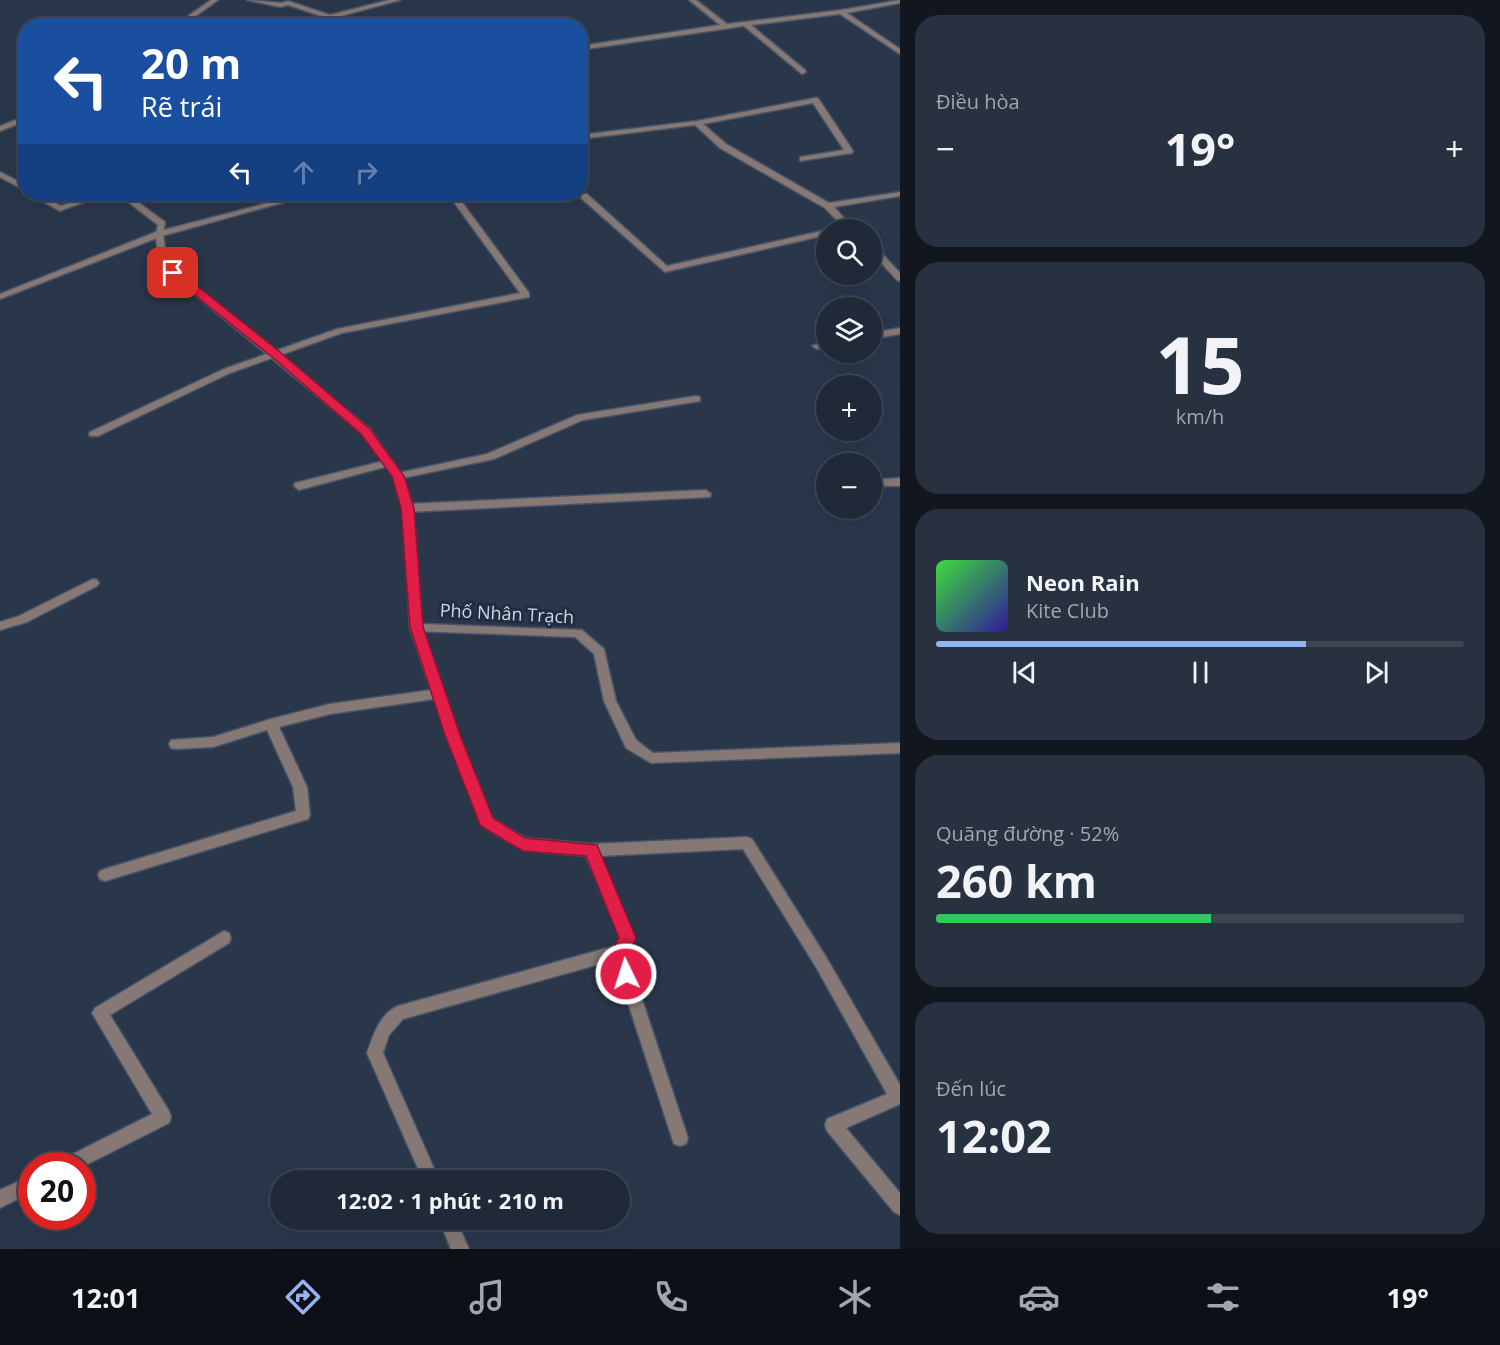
<!DOCTYPE html>
<html lang="vi">
<head>
<meta charset="utf-8">
<style>
  body { margin:0; font-family:"Open Sans",sans-serif; background:#283140; color:#f1f3f6; height:100vh; display:flex; flex-direction:column; font-size:22px; white-space:nowrap }
  * { box-sizing:border-box; margin:0 }
  p { font-size:20px; color:#a2a6ae }
  .icon { flex:none; width:33px; height:33px; fill:none; stroke:currentColor; stroke-width:2; stroke-linecap:round; stroke-linejoin:round }
  .map { position:relative; flex:1; overflow:hidden }
  .sheet { display:flex; flex-direction:column; gap:15px; padding:15px; background:#12171f; width:600px }
  .sheet>* { flex:none }
  .hud { position:absolute; left:18px; top:18px; width:570px; height:183px; border-radius:24px; box-shadow:0 6px 24px #0002,0 0 0 2px #3d4553; background:#1a4fa0; color:#fff; overflow:hidden }
  .controls { position:absolute; left:816px; top:219px; display:grid; gap:12px }
  .controls a { display:grid; place-items:center; width:66px; height:66px; border-radius:50%; background:#202938; box-shadow:0 6px 24px #0002,0 0 0 2px #3d4553; font-size:30px }
  .speed { position:absolute; left:18px; top:1152px; display:flex; gap:12px; font-size:30px; font-weight:700; text-align:center }
  .speed>* { display:grid; place-content:center; width:78px; height:78px; border-radius:50%; background:#202938; box-shadow:0 6px 24px #0002,0 0 0 2px #3d4553; line-height:1 }
  .speed .limit { border:9px solid #d22; background:#fff; color:#111 }
  .pin { position:absolute; display:grid; place-items:center; width:51px; height:51px; color:#fff; margin:-26px; border-radius:12px; box-shadow:0 3px 9px #0006 }
  .me { position:absolute; width:66px; margin:-33px; rotate:356deg; stroke-linejoin:round; filter:drop-shadow(0 0 4px #0008) }
  .turn { display:flex; align-items:center; gap:21px; height:126px; padding:0 24px; font-size:27px }
  .turn .icon { width:78px; height:78px; stroke-width:2.5 }
  .turn b { display:block; font-size:42px; line-height:51px }
  .lanes { display:flex; align-items:center; height:57px; padding:0 24px; background:#0003; justify-content:center; gap:30px; direction:ltr }
  .lanes .off { opacity:.35 }
  .big { font-size:45px; font-weight:700; line-height:1.1 }
  .sheet .widget { flex:1; display:flex; flex-direction:column; justify-content:center; gap:9px; min-width:0; padding:0 21px; border-radius:24px; background:#283140 }
  .sheet .dial { align-items:center; gap:0 }
  .dial b { font-size:78px; line-height:1 }
  .song { display:flex; align-items:center; gap:18px }
  .cover { width:72px; height:72px; border-radius:9px; background:linear-gradient(135deg,hsl(120 70% 55%),hsl(250 70% 35%)) }
  .played { height:6px; border-radius:3px; background:linear-gradient(90deg,#95b2f1 70%,#3d4553 70%) }
  .keys { display:flex; justify-content:space-around; direction:ltr }
  .heat { display:flex; justify-content:space-between; align-items:center; font-size:33px; direction:ltr }
  .charge { height:9px; border-radius:4px; background:linear-gradient(90deg,#34c759 52%,#3d4553 0) }
  .trip { position:absolute; left:270px; top:1170px; width:360px; height:60px; border-radius:30px; background:#202938; box-shadow:0 6px 24px #0002,0 0 0 2px #3d4553; font-weight:700; line-height:60px; text-align:center }
  .menu { display:flex; height:96px; justify-content:space-around; align-items:center; background:#0d1016; color:#a2a6ae }
  .menu .icon { width:42px; height:42px }
  .menu .on { color:#95b2f1 }
  .menu b { font-size:27px; color:#f1f3f6 }
  main { display:flex; flex:1; min-height:0 }
  .map>svg:first-child { display:block }
  .lines { fill:none; stroke-linecap:round; stroke-linejoin:round }
  .lane-casing { stroke:#485467; stroke-width:3 }
  .street-casing { stroke:#485467; stroke-width:3 }
  .lane { fill:#867875; fill-rule:evenodd }
  .street { fill:#867875; fill-rule:evenodd }
  .route { fill:#e11d48; stroke:#92132f; stroke-width:1.5 }
  .labels { text-anchor:middle; stroke-width:6; stroke-linejoin:round; paint-order:stroke }
  .street-label { font-size:18px; fill:#cfd7e4; stroke:#202c40 }
</style>
</head>
<body>
<main>
<div class="map">
<svg width="900" height="1249" viewBox="0 0 900 1249">
  <rect width="100%" height="100%" fill="#2a374b"/>
  <g class="lines">
    <defs>
      <path id="lane" d="M211,0H218L182,26H174Z
        M247,0L281,3L288,1L330,15L389,0H400L330,19L288,5L281,7Z
        M689,0H696L727,24L841,10L900,0V3L847,13L900,49V54L840,14L751,25L805,70L806,72L802,74L744,26L580,50V46L720,25Z
        M557,17L559,18L564,26H557L554,19Z
        M80,22L90,25L91,26L78,25L77,24Z
        M815,98H818L853,151L852,153L800,161V157L844,150L813,103L703,124L726,144L829,203L900,192V196L834,207L855,230H846L825,208L720,148L695,125L580,139V135L697,121Z
        M26,116V121L0,131V126Z
        M302,194H314L162,236L0,299V294L156,232Z
        M448,194H456L529,293V297L342,333L230,373L98,436H90L89,434L90,432L224,369L337,329L520,293Z
        M581,194H587L667,266L826,230V235L665,272L581,198Z
        M872,245L875,246L900,273V281L897,280L872,253Z
        M900,328V334L872,339V333Z
        M826,341V347L817,349L812,346Z
        M696,396L700,397V401L583,420L494,459L398,479L393,476L398,473L487,454L577,415Z
        M388,460L392,461L393,463L392,465L299,490L294,486L295,483Z
        M900,478V486H872V480Z
        M706,490L711,494L710,497L408,512L403,508L408,504Z
        M93,579L97,580L99,583L97,586L27,622L0,630V622L19,616Z
        M416,624L422,628L459,735L492,818L525,838L591,844L747,837L752,839L826,957L900,1085V1104L846,1128L900,1193V1215L894,1212L827,1131L825,1125L827,1119L887,1094L816,967L743,849L600,856L635,938L627,954L688,1138L686,1144L680,1146L674,1144L672,1138L614,960L403,1019L389,1035L383,1053L439,1180H423L367,1053C373,1036 380,1013 398,1006L614,946L621,938L586,856L523,850L482,826L434,699L330,714L279,727L307,787L310,815L308,819L105,881L100,879L98,875L100,871L105,869L296,811L293,787L267,730L213,747L176,749L171,748L169,744L171,740L213,737L271,719L330,704L431,690L410,628Z
        M224,931L229,933L231,938L229,943L110,1015L169,1111L171,1117L169,1123L82,1167V1166H59L61,1160L152,1114L95,1018L92,1013L95,1008Z
        M32,1175V1192L0,1208V1190Z
        M439,1220H456L469,1249H451Z"/>
      <path id="street" d="M0,172L26,185V191L0,177Z
        M29,194H38L61,206L95,194H105L60,211Z
        M118,194H127L165,222L163,234L165,248L177,271L370,429L402,474L413,508L422,624L582,630L604,649L616,701L636,740L653,753L900,743V753L651,763L626,748L604,701L594,654L575,637L412,631L410,628L403,508L393,476L362,433L170,274C161,258 152,243 158,225Z"/>
    </defs>
    <use href="#lane" class="lane-casing"/>
    <use href="#street" class="street-casing"/>
    <use href="#lane" class="lane"/>
    <use href="#street" class="street"/>
  </g>
  <path class="route" d="M170,270H177L280,352L370,429L404,476L414,508L423,627L460,735L493,818L525,838L597,845L636,938L629,954L635,974L632,979L626,982L620,979L611,952L619,938L586,856L523,851L481,826L479,822L445,735L410,627L401,508L392,476L361,434L272,357L170,275Z"/>
  <g class="labels">
    <g class="street-label">
      <text transform="translate(507 614) rotate(3)" y="6">Phố Nhân Trạch</text>
    </g>
  </g>
</svg>
<div class="controls">
<a><svg class="icon" aria-label="search" viewBox="0 0 24 24"><circle cx="10" cy="10" r="6"/><path d="M15 15l6 6"/></svg></a>
<a><svg class="icon" aria-label="layers" viewBox="0 0 24 24"><path d="M12 4l9 5-9 5-9-5zM3 14l9 5 9-5"/></svg></a>
<a>+</a>
<a>−</a>
</div>
<div class="speed"><div class="limit">20</div></div>
<div class="pin" style="left:173px;top:273px;background:#d93025"><svg class="icon" aria-label="arrive" viewBox="0 0 24 24"><path d="M6 21V4h12l-3 4 3 4H6"/></svg></div>
<svg class="me" style="left:626px;top:974px" viewBox="-20 -20 40 40"><circle r="17" fill="#e11d48" stroke="#fff" stroke-width="3"/><path d="M0-11L8 9 0 5-8 9z" fill="#fff"/></svg>
<div class="trip">12:02 · 1 phút · 210 m</div>
<div class="hud">
<div class="turn"><svg class="icon" aria-label="left" viewBox="0 0 24 24"><path d="M17 20v-9H6M10 6l-5 5 5 5"/></svg><div><b>20 m</b>Rẽ trái</div></div>
<div class="lanes"><svg class="icon" aria-label="left" viewBox="0 0 24 24"><path d="M17 20v-9H6M10 6l-5 5 5 5"/></svg><svg class="icon off" aria-label="ahead" viewBox="0 0 24 24"><path d="M12 20V5M6 11l6-6 6 6"/></svg><svg class="icon off" aria-label="right" viewBox="0 0 24 24"><path d="M7 20v-9h11M14 6l5 5-5 5"/></svg></div>
</div>
</div>
<section class="sheet">
<div class="widget"><p>Điều hòa</p>
<div class="heat"><a>−</a><b class="big">19°</b><a>+</a></div>
</div>
<div class="widget dial"><b>15</b><p>km/h</p></div>
<div class="widget">
<div class="song"><i class="cover"></i><div><b>Neon Rain</b><p>Kite Club</p></div></div>
<div class="played"></div>
<div class="keys"><svg class="icon" aria-label="previous" viewBox="0 0 24 24"><path d="M18 5L8 12l10 7zM5 5v14"/></svg><svg class="icon" aria-label="pause" viewBox="0 0 24 24"><path d="M8 5v14M16 5v14"/></svg><svg class="icon" aria-label="next" viewBox="0 0 24 24"><path d="M6 5l10 7-10 7zM19 5v14"/></svg></div>
</div>
<div class="widget"><p>Quãng đường · 52%</p><b class="big">260 km</b><div class="charge"></div></div>
<div class="widget"><p>Đến lúc</p><b class="big">12:02</b></div>
</section>
</main>
<nav class="menu">
<b>12:01</b>
<svg class="icon on" aria-label="directions" viewBox="0 0 24 24"><path d="M12 3l9 9-9 9-9-9zM9 14v-3h6M13 9l2 2-2 2"/></svg>
<svg class="icon" aria-label="music" viewBox="0 0 24 24"><path d="M9 18V5l10-2v13"/><circle cx="6" cy="18" r="3"/><circle cx="16" cy="16" r="3"/></svg>
<svg class="icon" aria-label="phone" viewBox="0 0 24 24"><path d="M5 4h4l2 5-3 2q2 4 5 5l2-3 5 2v4C11 20 4 13 5 4z"/></svg>
<svg class="icon" aria-label="climate" viewBox="0 0 24 24"><path d="M12 3v18M4 7l16 10M4 17L20 7"/></svg>
<svg class="icon" aria-label="car" viewBox="0 0 24 24"><path d="M5 17H2v-5l4-1 3-4h7l3 4 3 1v5h-3M9 17h6M6 11h13"/><circle cx="7" cy="17" r="2"/><circle cx="17" cy="17" r="2"/></svg>
<svg class="icon" aria-label="filters" viewBox="0 0 24 24"><path d="M4 7h16M4 17h16"/><circle cx="9" cy="7" r="2"/><circle cx="15" cy="17" r="2"/></svg>
<b>19°</b>
</nav>
</body>
</html>
